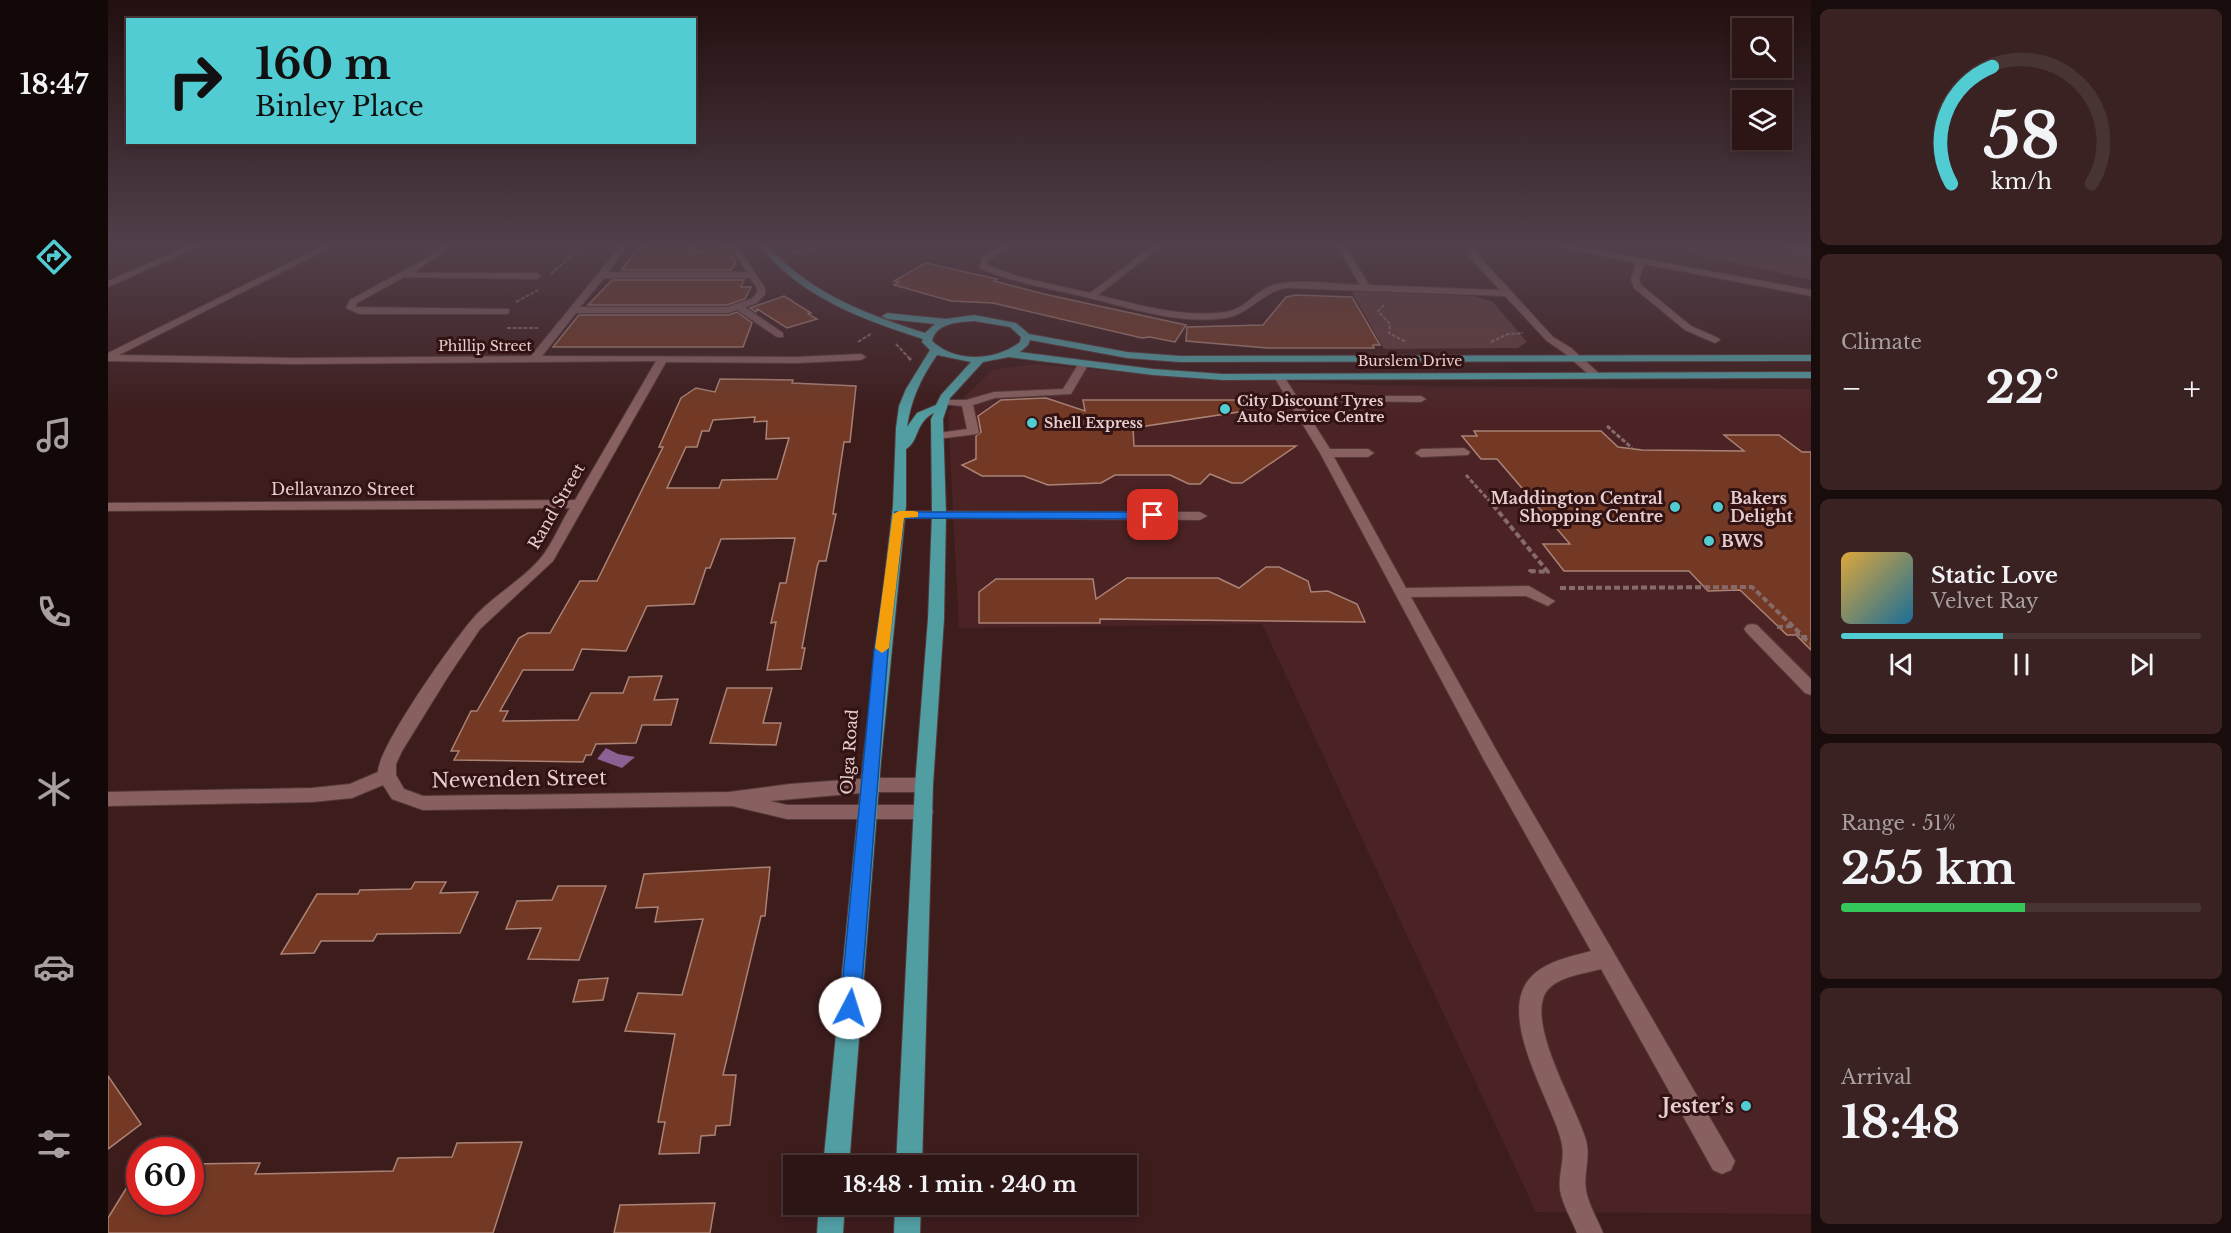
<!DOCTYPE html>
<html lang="en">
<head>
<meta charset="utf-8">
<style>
  body { margin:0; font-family:"Libre Baskerville",serif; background:#3a2222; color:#f1f3f6; height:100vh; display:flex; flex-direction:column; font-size:22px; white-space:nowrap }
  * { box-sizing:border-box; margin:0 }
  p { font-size:20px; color:#a79fa0 }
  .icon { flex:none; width:33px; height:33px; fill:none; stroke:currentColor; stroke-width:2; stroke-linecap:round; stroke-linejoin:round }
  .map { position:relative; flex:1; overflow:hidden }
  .drawer { display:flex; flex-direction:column; gap:9px; padding:9px; background:#190c0c; width:420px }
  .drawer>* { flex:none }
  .hud { position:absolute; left:18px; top:18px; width:570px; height:126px; border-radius:0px; box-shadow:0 3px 9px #0003,0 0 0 2px #493434; background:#51ccd3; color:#111; overflow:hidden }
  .controls { position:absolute; left:1624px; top:18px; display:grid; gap:12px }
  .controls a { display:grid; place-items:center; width:60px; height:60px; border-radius:0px; background:#2e1515; box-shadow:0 3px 9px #0003,0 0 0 2px #493434; font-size:30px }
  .speed { position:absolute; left:18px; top:1137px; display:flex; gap:12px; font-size:30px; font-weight:700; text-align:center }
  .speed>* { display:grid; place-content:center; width:78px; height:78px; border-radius:50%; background:#2e1515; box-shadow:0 3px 9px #0003,0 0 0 2px #493434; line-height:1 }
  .speed .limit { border:9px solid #d22; background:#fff; color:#111 }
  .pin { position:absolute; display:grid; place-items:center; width:51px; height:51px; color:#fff; margin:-26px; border-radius:12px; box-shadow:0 3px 9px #0006 }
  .me { position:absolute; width:66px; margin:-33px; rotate:5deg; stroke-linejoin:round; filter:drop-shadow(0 0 4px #0008) }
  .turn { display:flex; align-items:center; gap:21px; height:126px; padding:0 30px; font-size:27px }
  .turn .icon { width:78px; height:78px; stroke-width:2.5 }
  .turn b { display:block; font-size:42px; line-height:51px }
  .big { font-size:45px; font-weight:700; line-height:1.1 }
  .drawer .tile { flex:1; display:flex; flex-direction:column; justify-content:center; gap:9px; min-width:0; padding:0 21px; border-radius:9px; background:#3a2222 }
  .drawer .dial { align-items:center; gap:0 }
  .dial svg { height:156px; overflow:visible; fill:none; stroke:#493434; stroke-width:7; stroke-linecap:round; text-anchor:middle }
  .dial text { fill:#f1f3f6; stroke:none }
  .song { display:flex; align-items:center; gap:18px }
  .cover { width:72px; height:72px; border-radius:9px; background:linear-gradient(135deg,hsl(40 70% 55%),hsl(200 70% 35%)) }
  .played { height:6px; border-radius:3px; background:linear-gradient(90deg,#51ccd3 45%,#493434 45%) }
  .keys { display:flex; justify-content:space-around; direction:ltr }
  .heat { display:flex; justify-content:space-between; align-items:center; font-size:33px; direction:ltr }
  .charge { height:9px; border-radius:4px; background:linear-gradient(90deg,#34c759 51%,#493434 0) }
  .trip { position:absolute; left:675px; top:1155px; width:354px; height:60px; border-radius:0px; background:#2e1515; box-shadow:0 3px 9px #0003,0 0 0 2px #493434; font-weight:700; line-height:60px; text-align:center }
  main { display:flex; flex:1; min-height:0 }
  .tabs { display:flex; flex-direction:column; width:108px; justify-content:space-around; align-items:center; background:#120808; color:#a79fa0 }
  .tabs .icon { width:42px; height:42px }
  .tabs .active { color:#51ccd3 }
  .tabs b { font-size:27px; color:#f1f3f6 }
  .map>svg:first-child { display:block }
  .built { fill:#4c2324 }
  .green { fill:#623c3b }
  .water { fill:#8a6193 }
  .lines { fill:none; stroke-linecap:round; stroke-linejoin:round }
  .river { fill:#8a6193; fill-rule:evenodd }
  .building { fill:#733924; stroke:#aa8376; stroke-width:1.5; fill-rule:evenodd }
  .minor-casing { stroke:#55393a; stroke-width:2 }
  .major-casing { stroke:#55393a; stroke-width:2 }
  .path-far2 { stroke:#876a6a; stroke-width:2; stroke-dasharray:4 1.5; stroke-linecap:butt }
  .path-far1 { stroke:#876a6a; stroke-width:3; stroke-dasharray:4.5 2; stroke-linecap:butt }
  .path { stroke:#876a6a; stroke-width:4; stroke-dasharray:6 3; stroke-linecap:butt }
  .minor { fill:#87605f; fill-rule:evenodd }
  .major { fill:#509da2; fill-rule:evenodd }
  .route { fill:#1a73e8; stroke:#114b97; stroke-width:1.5 }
  .slow { fill:#f59e0b }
  .poi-dot { fill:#51ccd3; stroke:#321213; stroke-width:2 }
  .labels { text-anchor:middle; stroke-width:6; stroke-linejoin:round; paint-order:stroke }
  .far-street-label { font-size:14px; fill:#e5cecd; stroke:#321213 }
  .far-poi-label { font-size:14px; font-weight:bold; fill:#e5cecd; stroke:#321213; text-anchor:start }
  .street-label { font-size:16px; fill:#e5cecd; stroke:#321213 }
  .poi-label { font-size:16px; font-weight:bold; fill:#e5cecd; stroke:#321213; text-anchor:start }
  .near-street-label { font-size:20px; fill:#e5cecd; stroke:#321213 }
  .near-poi-label { font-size:20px; font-weight:bold; fill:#e5cecd; stroke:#321213; text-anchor:end }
</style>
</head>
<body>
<main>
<nav class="tabs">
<b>18:47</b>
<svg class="icon active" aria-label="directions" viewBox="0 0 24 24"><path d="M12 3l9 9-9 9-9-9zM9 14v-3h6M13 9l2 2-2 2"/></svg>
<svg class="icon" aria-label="music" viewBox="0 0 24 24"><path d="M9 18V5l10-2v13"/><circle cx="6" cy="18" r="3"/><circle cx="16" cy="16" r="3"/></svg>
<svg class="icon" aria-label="phone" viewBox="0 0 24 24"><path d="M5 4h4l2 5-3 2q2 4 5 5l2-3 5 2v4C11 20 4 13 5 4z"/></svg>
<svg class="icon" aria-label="climate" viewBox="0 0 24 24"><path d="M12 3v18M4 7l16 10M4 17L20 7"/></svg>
<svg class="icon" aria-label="car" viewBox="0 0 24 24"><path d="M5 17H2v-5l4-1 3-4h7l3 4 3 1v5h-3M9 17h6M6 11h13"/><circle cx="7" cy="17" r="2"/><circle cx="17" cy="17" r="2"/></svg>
<svg class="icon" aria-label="filters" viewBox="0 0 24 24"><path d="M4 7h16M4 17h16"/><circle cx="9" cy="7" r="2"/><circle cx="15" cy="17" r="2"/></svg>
</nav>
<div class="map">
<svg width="1703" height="1233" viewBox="0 0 1703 1233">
  <rect width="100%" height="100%" fill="#3d1c1c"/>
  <path class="built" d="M926,364L1077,378L1287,386L1703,389V1214L1428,1212L1154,624L851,628L840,412L885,370Z"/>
  <path class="green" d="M1558,244H1703V280L1600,257Z
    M1243,291L1367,296L1385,302L1419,342L1410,348L1276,349Z"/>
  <path class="water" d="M498,748L510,754L527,757L514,768L489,759Z"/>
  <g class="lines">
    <path class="river" d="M1673,244H1703V257L1677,249Z"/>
  </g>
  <path class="building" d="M537,246H588L585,252L617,247L628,262L623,270H513L532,247Z
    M818,263L889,279L886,281L936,294L1078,325L1067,342L1042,337L1034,338L885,303L843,301L786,285L791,282L786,281Z
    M504,280H636L633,287H643L637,299L619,305H480Z
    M1188,295L1244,297L1272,345H1265L1266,348H1159L1078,341L1079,327L1155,325L1178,297Z
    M676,296L703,313L700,314L709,319L679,328L649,309L648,312L642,308Z
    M629,312L644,323L635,347H445L471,315H620Z
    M612,379L685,380L684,383L748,386L742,442H736L725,514H728L718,561H711L709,567L694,648H697L693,669L659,670L668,622L663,623L672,583H678L687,538L613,539L602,568H598L586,604L539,606L518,651L474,649L465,670H415L392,711H400L395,721L470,720L483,693H515L521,677L554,676L546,700L570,699L563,725H534L528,743L488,744L483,755H478L475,762L346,760L351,751H343L363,711H369L411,638L420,633H442L472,581H489L555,447H551L573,398L588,388L607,392ZM647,417L646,422L659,421L658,439L681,438L669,479L614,480L611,488H559L578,447H589L594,431H601L605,420Z
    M938,398L977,411L975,400H1136L1137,411L1025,428L1026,446H1188L1134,483H1124L1102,474L1092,484H1081L1062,475H1007L993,483L940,485L916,476H874L854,465L868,459V436L873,432L870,416L893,400Z
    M1366,431H1493L1510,447L1534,450L1636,451L1616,435H1671L1694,452H1703V650L1688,635H1679L1632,590L1600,591L1581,571H1456L1435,544H1462L1389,459H1373L1354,436H1369Z
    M1158,567H1171L1200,581L1203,592L1220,591L1249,604L1257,622L992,619V623H871V592L888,579H985L988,599L1019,578H1110L1131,588Z
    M619,688H664L655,723H673L668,745L602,743Z
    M662,867L657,916H653L615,1075H628L622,1125L608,1126L607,1135L593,1136L591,1153L551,1154L557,1122H550L567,1034L517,1031L530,993L574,995L595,919L547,922L550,907L528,908L536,874Z
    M307,882H338L332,893L370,892L352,933L269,934L265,941H213L206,953L173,954L209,894H250L252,890L303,889Z
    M450,886H498L471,960L420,959L433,928L398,929L409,901L444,900Z
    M500,978L495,1000L465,1002L471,980Z
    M0,1076L33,1124L0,1149Z
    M414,1142L385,1233H0V1218L32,1166V1202H82V1164L152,1163L147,1174L285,1171L290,1158L344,1157L349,1143Z
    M607,1203L602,1233H506L512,1205Z"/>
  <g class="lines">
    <defs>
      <path id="minor" d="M85,244H96L0,287V281Z
        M219,244H229L11,355L186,358L423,356L514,244H522L500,272H639L620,244H628L657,288V294L649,303L637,307L675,333V337H669L629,310L620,313H468L434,356L688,357L753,354L758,357L753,360L688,363L558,362L445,561L372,629L341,675L294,751L288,764V775L296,789L315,796L621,792L682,784L764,778H816L822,780L825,785L822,790L816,792H764L662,801L679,805H816L823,807L825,812L823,817L816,819H679L624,806L315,810L284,799L275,785L244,798L204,802L0,806V792L204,788L242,784L270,772C270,747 349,635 369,614C388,594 414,580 432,559C444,545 452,524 462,508L0,511V503L467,500L548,361L186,364L0,361V353ZM496,278H642L649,288V293L643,299L619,307H472Z
        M338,244H347L305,273H429L433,276L429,279L296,277L249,303L248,307L401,309V313L398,314H251L238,308L242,300L315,260Z
        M896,244H906L881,260L879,265L912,277L982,293L1047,244H1056L990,295C1031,305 1074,318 1117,312C1137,310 1147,291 1165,285C1188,278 1227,284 1252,285L1232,250L1224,244H1233L1238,247L1261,285L1392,290L1362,257L1359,244H1367L1369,254L1445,337L1463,348L1494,376L1485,378L1455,352L1439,341L1397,296L1178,288C1154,292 1142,314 1117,318C1069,325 1020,307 973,296C938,288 904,282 871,268L874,257Z
        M1439,244H1456L1703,290V296L1536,264L1531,279L1533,285L1583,326L1610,338L1612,340L1607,343L1577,330L1526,288L1523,279L1528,263Z
        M971,363L980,365L963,394L887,398L865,405L871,432L869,434L830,439L824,436L830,433L859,429L854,406L832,404V400H858L886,392L955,389Z
        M1167,375H1175L1222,449H1260L1266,453L1260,457H1226L1298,588L1421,586L1447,601L1440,606L1418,596L1303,597L1391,755L1627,1161L1623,1170L1614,1174L1605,1170L1493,969C1475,974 1444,977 1436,996C1422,1030 1468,1106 1478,1140C1483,1159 1475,1173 1478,1190C1480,1204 1490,1220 1495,1233H1469C1464,1220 1454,1204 1452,1190C1450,1173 1458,1159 1453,1140C1443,1100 1386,1013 1424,976C1439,961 1464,956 1483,951L1376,760L1212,453L1166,377Z
        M1226,396H1313L1318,399L1313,402L1222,401V397Z
        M1356,448L1362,452L1360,455L1313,457L1307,453L1313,449Z
        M791,511L1092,512L1099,516L1092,520L786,518L784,515Z
        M1644,624L1649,625L1703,679V695L1697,693L1639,633L1636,629L1639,625Z"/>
      <path id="major" d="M650,244H658C701,293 757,314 817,333L827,324L779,319L774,316L779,313L838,319L866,315L908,323L921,334L1019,352L1072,356L1703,355V361L1072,362L1019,358L922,340L920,345L912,352L1045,369L1115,374L1703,372V378L1115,380L1045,375L901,357L875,362L842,398L835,419L838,514L836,619L825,785L814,1166H788L807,785L820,619L824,514L823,419L826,413C807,422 811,442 798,449V506L773,761L741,1166H715L755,761L785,506L788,428L791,406L798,389L822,350L814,342L815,339C753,319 692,297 650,244ZM866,321L902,327L913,337L912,342C888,361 847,363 824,341C828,323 850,322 866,321ZM829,355L863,362L833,395L828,405L809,413L799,427C803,399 813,378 829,355Z
        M711,1204H737L735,1233H709Z
        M787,1204H813L812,1233H786Z"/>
    </defs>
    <use href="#minor" class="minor-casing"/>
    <use href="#major" class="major-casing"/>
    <path class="path-far2" d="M684,253L722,247
      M443,274L477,244
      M408,302L430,290
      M1276,305L1270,311L1282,324L1281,333L1298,342
      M399,328H430
      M750,342L764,333
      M1383,342L1400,334L1415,333
      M788,344L803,360"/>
    <path class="path-far1" d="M801,358L803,360
      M1499,426L1524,448
      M1358,475L1386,506"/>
    <path class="path" d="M1385,505L1440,572L1422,571L1424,574
      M1452,588L1644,587L1693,634H1689L1703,643
      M1669,627L1685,626
      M1693,637H1703"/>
    <use href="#minor" class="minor"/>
    <use href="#major" class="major"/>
  </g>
  <linearGradient id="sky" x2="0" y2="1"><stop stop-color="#220f0f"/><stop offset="0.59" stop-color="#51404b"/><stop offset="1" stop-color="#51404b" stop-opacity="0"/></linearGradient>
  <rect width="1703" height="417" fill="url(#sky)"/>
  <path class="route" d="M787,512H1045L1051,515L1045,519L796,518L780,651L752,1008L749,1015L742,1018L735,1015L732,1008L766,651Z"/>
  <path class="slow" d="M806,511L810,512V517L796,518L781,648L774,653L767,648L785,514L791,511Z"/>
  <g class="poi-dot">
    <circle cx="1117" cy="409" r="6"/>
    <circle cx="924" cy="423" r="6"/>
    <circle cx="1567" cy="507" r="6"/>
    <circle cx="1610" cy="507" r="6"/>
    <circle cx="1601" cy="541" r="6"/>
    <circle cx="1638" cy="1106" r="6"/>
  </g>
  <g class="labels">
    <g class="far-street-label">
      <text x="377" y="351">Phillip Street</text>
      <text x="1302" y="366">Burslem Drive</text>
    </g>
    <g class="far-poi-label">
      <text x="1129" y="406">City Discount Tyres<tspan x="1129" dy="16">Auto Service Centre</tspan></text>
      <text x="936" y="428">Shell Express</text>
    </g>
    <g class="street-label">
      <text x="235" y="495">Dellavanzo Street</text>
      <text transform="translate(448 506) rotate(-60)" y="6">Rand Street</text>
      <text transform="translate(741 752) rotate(-86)" y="6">Olga Road</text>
    </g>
    <g class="poi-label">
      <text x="1555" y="504" text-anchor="end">Maddington Central<tspan x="1555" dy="18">Shopping Centre</tspan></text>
      <text x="1622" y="504">Bakers<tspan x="1622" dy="18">Delight</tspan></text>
      <text x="1613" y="547">BWS</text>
    </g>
    <g class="near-street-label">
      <text transform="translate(411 779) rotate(-1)" y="7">Newenden Street</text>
    </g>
    <g class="near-poi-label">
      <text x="1626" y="1113">Jester’s</text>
    </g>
  </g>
</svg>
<div class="controls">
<a><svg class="icon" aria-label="search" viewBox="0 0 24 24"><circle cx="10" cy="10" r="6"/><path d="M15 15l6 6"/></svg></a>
<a><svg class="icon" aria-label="layers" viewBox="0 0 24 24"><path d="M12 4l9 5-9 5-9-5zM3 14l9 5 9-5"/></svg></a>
</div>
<div class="speed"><div class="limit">60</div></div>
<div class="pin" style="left:1045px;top:515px;background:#d93025"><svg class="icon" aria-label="arrive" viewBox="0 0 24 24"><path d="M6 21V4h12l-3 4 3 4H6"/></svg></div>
<svg class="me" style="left:742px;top:1008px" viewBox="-20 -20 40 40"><circle r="19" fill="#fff"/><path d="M0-13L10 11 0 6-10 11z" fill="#1a73e8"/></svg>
<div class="trip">18:48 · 1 min · 240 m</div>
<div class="hud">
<div class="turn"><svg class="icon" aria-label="right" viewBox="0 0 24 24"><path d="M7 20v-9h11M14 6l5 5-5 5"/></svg><div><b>160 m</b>Binley Place</div></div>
</div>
</div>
<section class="drawer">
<div class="tile dial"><svg viewBox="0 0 100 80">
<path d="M14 69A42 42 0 1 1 86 69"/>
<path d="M14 69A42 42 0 0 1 35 9" stroke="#51ccd3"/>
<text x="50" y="56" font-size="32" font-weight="700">58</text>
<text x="50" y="72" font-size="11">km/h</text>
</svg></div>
<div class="tile"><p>Climate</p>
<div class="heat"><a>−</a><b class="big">22°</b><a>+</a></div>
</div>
<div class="tile">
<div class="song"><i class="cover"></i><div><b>Static Love</b><p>Velvet Ray</p></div></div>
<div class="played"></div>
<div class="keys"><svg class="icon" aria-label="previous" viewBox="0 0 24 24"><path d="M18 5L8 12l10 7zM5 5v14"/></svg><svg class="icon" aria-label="pause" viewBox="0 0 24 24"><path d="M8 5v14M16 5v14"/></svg><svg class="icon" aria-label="next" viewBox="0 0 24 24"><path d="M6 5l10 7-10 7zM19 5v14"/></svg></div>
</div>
<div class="tile"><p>Range · 51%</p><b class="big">255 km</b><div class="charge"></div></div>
<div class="tile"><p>Arrival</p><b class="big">18:48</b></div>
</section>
</main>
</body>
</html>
